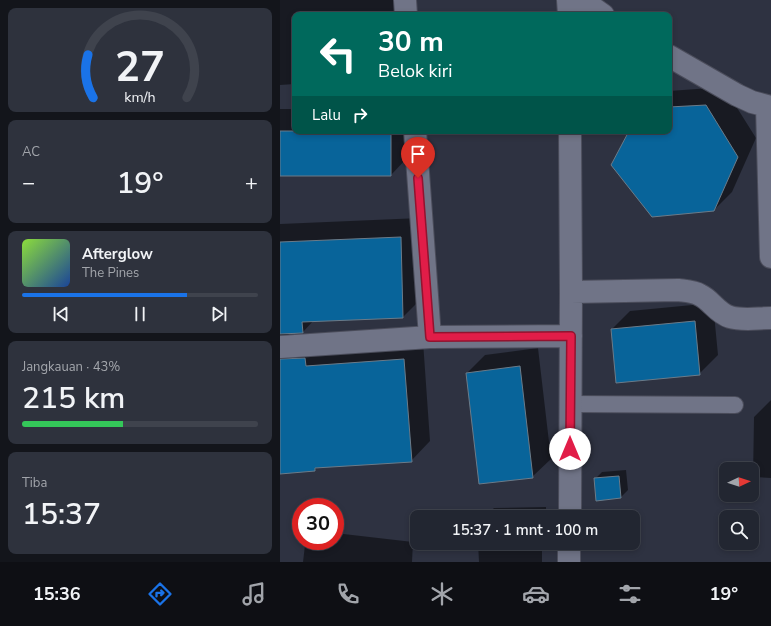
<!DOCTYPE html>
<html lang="id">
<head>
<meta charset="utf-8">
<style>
  body { margin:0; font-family:"Nunito Sans",sans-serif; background:#2e323d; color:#f1f3f6; height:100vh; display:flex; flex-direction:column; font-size:15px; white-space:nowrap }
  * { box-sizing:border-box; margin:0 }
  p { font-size:13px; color:#a2a5ab }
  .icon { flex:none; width:22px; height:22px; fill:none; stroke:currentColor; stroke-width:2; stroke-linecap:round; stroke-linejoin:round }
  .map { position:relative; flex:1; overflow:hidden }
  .drawer { display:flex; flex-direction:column; gap:8px; padding:8px; background:#13151b; width:280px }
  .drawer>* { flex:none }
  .guide { position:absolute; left:12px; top:12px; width:380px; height:122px; border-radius:8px; box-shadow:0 2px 6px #0003,0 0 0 1px #3f434d; background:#00695c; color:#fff; overflow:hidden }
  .needle { width:26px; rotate:86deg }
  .controls { position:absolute; left:439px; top:462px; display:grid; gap:8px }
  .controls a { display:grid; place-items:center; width:40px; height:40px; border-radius:8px; background:#222631; box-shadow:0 2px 6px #0003,0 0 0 1px #3f434d; font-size:20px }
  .speed { position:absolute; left:12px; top:498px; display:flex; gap:8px; font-size:20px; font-weight:700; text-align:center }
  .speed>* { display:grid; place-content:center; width:52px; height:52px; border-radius:50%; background:#222631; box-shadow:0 2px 6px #0003,0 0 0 1px #3f434d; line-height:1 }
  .speed .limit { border:6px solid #d22; background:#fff; color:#111 }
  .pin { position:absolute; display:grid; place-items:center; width:34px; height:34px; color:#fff; margin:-41px -17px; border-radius:50% 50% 50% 0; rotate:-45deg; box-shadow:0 0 4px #0007 }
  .pin .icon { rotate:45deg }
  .me { position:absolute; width:44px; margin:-22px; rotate:0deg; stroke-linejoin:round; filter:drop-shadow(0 0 3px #0008) }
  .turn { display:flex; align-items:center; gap:14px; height:84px; padding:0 20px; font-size:18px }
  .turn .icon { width:52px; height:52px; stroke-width:2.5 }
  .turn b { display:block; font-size:28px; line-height:34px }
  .then { display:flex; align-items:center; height:38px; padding:0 20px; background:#0003; gap:8px; font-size:15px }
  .big { font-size:30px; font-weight:600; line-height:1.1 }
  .drawer .card { flex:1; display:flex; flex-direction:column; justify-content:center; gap:6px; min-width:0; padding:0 14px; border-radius:8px; background:#2e323d }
  .drawer .dial { align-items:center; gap:0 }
  .dial svg { height:104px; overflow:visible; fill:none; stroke:#3f434d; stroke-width:7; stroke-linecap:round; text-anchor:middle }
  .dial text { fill:#f1f3f6; stroke:none }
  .song { display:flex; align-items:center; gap:12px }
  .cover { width:48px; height:48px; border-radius:6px; background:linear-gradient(135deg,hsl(90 70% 55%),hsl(220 70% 35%)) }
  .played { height:4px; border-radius:2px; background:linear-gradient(90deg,#1a73e8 70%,#3f434d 70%) }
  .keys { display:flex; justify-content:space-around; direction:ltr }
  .heat { display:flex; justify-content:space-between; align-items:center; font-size:22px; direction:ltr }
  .charge { height:6px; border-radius:3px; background:linear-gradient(90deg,#34c759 43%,#3f434d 0) }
  .trip { position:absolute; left:130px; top:510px; width:230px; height:40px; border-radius:8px; background:#222631; box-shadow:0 2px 6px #0003,0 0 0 1px #3f434d; font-weight:600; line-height:40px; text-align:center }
  .tabs { display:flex; height:64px; justify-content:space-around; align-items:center; background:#0e0f14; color:#a2a5ab }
  .tabs .icon { width:28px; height:28px }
  .tabs .on { color:#1a73e8 }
  .tabs b { font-size:18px; color:#f1f3f6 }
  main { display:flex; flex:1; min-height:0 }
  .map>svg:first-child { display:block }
  .shadow { fill:#0007 }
  .building { fill:#08649a; stroke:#6b7b89 }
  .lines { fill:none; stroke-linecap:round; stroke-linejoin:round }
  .lane-casing { stroke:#4b4d5b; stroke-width:18 }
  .street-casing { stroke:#4b4d5b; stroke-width:24 }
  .lane { stroke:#707487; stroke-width:16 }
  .street { stroke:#707487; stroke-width:22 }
  .route-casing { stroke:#92132f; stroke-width:10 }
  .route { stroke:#e11d48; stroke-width:7 }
</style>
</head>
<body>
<main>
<section class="drawer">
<div class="card dial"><svg viewBox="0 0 100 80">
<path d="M14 69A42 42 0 1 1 86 69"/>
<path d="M14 69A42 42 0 0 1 10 36" stroke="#1a73e8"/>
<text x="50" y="56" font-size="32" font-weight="700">27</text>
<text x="50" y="72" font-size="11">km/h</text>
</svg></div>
<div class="card"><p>AC</p>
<div class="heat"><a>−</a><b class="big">19°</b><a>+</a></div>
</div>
<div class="card">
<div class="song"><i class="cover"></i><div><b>Afterglow</b><p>The Pines</p></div></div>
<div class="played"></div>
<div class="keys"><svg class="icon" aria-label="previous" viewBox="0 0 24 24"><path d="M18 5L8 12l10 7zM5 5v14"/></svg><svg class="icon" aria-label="pause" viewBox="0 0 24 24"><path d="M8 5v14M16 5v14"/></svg><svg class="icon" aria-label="next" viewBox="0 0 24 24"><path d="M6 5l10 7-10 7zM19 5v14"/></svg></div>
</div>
<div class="card"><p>Jangkauan · 43%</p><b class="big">215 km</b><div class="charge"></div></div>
<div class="card"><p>Tiba</p><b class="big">15:37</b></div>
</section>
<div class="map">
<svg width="491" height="562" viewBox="0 0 491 562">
  <rect width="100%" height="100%" fill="#2e3241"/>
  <path class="shadow" d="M0,0H116L120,15H15V84L0,85Z
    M444,87L476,138L452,192L434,210L350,131H389V91Z
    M0,109H15V131H129V156L111,175H0Z
    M140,218L142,298L123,317L34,320L23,332L7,333L14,339L143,341L150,441L131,461L37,467L35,470L0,473V224Z
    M433,303L438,355L419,374L332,329L350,311Z
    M258,348L271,459L252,477L187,373L205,355Z
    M491,400V478L473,477L474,417Z
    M346,470L348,490L341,497L315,479L322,472Z
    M266,507V517H204L214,508Z
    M55,533L133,542L132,562H23L25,545L29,541H55Z
    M198,543H264L262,545V562H199Z"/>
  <path class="building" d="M426,105L458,157L434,211L372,217L331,165L349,131H389V107Z
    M0,131H111V176H0Z
    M121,237L123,318L22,322L23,333L0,334V242Z
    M415,321L420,375L336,383L331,329Z
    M25,358L26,366L124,359L132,462L35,468V471L0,474V359Z
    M240,366L253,478L199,484L186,373Z
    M339,476L341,498L316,501L314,478Z"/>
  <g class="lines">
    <defs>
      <path id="lane" d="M290,404L455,405"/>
      <path id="street" d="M125,0L126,15
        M288,0L289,15
        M302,0L323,15
        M389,56L457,95L472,102L491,107
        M487,107L491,257
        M135,131L150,337
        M291,292L398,290C405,291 413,291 420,295C431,300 437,313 450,317C463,321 478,318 491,318
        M0,347L150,337L291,336
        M290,517L291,292L290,131
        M289,562V543"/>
    </defs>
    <use href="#lane" class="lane-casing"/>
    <use href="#street" class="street-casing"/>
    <use href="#lane" class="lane"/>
    <use href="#street" class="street"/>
  </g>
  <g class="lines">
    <defs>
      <path id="route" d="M138,178L150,337L291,336L290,449"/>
    </defs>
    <use href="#route" class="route-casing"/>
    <use href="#route" class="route"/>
  </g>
</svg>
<div class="controls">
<a><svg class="needle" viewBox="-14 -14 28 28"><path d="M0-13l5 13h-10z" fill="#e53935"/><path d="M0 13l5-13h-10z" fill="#a2a5ab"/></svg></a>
<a><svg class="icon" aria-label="search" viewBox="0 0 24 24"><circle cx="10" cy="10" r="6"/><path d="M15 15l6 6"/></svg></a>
</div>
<div class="speed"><div class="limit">30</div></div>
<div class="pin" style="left:138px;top:178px;background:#d93025"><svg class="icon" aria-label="arrive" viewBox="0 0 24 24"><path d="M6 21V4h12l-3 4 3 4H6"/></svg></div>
<svg class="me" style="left:290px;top:449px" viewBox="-20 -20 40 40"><circle r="19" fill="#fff"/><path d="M0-13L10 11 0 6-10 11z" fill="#e11d48"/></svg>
<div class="trip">15:37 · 1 mnt · 100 m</div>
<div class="guide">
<div class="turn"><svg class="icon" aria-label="left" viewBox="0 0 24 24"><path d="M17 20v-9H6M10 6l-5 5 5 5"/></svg><div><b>30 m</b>Belok kiri</div></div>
<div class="then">Lalu<svg class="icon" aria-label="right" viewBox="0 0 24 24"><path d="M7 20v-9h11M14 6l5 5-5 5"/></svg></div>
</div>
</div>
</main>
<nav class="tabs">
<b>15:36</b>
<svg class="icon on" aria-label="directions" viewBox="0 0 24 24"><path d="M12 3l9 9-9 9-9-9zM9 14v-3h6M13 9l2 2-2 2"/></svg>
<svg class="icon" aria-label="music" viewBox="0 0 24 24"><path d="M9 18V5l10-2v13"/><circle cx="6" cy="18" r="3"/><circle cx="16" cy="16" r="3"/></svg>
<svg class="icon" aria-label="phone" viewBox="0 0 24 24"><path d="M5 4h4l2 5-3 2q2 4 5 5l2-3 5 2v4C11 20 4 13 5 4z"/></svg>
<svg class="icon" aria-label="climate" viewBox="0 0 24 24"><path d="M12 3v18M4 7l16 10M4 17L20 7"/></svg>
<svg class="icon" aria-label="car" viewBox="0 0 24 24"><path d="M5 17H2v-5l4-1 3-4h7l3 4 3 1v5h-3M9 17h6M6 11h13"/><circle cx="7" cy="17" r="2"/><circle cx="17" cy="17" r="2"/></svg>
<svg class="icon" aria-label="filters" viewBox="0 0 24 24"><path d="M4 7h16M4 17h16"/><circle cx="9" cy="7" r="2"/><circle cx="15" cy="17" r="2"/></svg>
<b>19°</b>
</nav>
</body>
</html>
